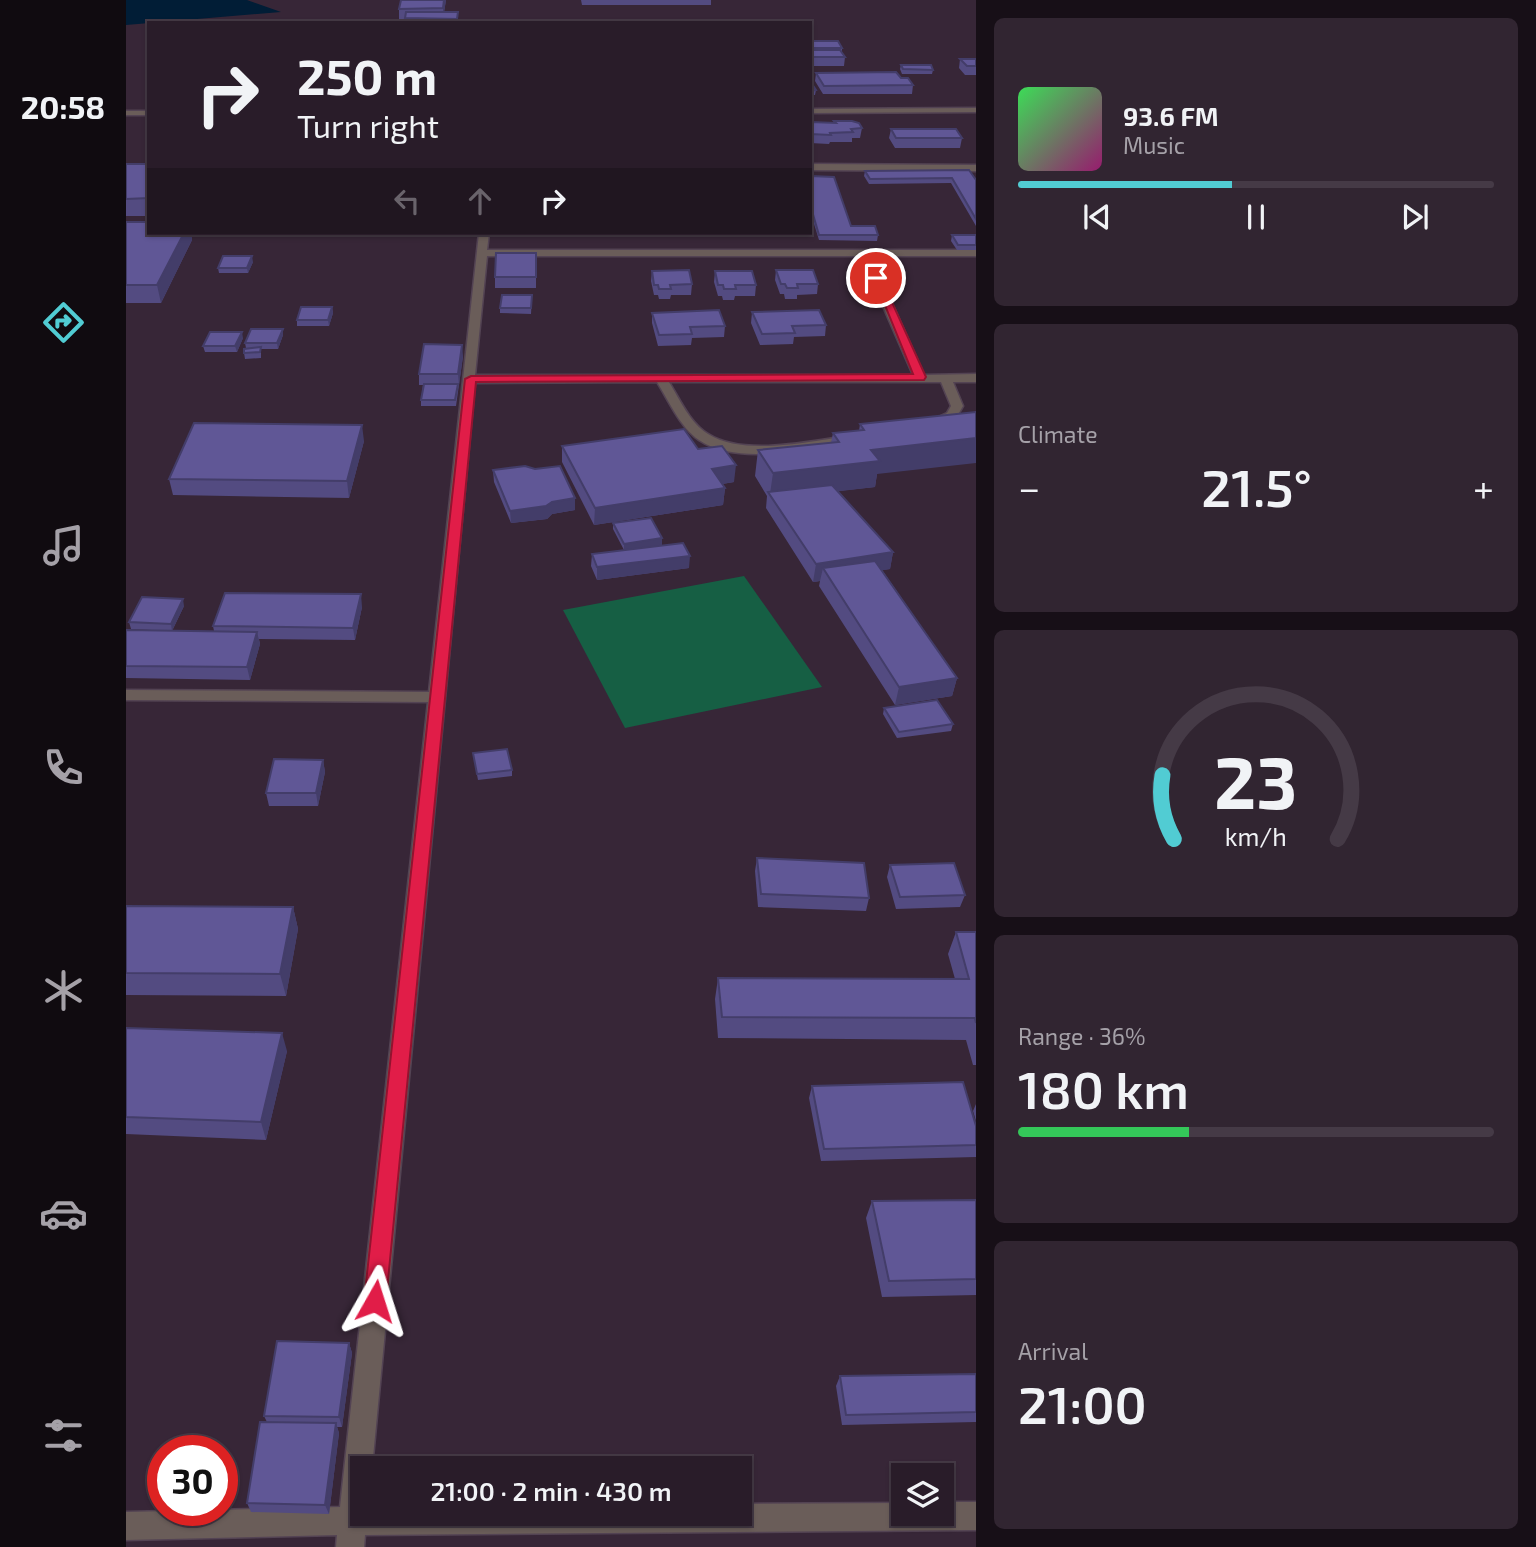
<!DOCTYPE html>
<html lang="en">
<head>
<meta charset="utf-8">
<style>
  body { margin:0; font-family:"Exo 2",sans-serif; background:#312531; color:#f1f3f6; height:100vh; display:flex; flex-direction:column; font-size:26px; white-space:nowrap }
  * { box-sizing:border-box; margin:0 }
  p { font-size:23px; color:#a5a1a8 }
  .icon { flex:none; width:38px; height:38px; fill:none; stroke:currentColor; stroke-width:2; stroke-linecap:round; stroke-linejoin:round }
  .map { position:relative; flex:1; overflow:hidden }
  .details { display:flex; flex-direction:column; gap:18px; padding:18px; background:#170f17; width:560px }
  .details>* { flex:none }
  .hud { position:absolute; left:21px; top:21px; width:665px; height:214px; border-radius:0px; box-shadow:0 2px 5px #0004,0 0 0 2px #453a46; background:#291c29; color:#f1f3f6; overflow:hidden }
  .tools { position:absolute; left:765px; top:1463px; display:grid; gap:14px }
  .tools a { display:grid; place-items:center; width:63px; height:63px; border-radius:0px; background:#291c29; box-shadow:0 2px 5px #0004,0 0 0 2px #453a46; font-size:35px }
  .speed { position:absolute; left:21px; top:1435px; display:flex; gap:14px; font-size:35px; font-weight:700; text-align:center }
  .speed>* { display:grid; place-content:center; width:91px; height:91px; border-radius:50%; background:#291c29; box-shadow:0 2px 5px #0004,0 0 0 2px #453a46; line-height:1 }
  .speed .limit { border:10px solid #d22; background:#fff; color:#111 }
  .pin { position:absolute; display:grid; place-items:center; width:60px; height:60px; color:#fff; margin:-30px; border:4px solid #fff; border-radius:50%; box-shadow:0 2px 7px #0007 }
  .me { position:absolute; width:77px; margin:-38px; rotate:6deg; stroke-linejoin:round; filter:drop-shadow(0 0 5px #0008) }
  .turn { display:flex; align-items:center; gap:24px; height:147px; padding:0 35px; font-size:32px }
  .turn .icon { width:91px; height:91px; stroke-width:2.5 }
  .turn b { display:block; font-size:49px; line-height:60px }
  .lanes { display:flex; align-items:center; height:66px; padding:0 35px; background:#0003; justify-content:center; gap:35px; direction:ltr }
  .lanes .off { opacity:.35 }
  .big { font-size:52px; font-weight:600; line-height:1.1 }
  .details .card { flex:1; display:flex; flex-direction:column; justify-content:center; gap:10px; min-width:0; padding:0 24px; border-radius:10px; background:#312531 }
  .details .dial { align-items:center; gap:0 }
  .dial svg { height:182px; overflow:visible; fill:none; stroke:#453a46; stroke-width:7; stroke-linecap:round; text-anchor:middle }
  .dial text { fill:#f1f3f6; stroke:none }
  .song { display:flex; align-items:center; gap:21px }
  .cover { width:84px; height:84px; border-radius:10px; background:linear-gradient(135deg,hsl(130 70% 55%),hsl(320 70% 35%)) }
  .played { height:7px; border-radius:4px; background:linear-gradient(90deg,#51ccd3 45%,#453a46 45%) }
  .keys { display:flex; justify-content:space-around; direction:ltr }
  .heat { display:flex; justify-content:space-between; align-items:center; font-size:38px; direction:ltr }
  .charge { height:10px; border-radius:5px; background:linear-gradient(90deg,#34c759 36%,#453a46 0) }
  .trip { position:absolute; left:224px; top:1456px; width:402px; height:70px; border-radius:0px; background:#291c29; box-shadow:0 2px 5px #0004,0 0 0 2px #453a46; font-weight:600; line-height:70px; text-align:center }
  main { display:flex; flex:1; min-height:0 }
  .tabs { display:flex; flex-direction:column; width:126px; justify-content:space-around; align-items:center; background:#100b10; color:#a5a1a8 }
  .tabs .icon { width:49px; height:49px }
  .tabs .selected { color:#51ccd3 }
  .tabs b { font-size:32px; color:#f1f3f6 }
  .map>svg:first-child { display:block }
  .green { fill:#165f44 }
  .water { fill:#011d36 }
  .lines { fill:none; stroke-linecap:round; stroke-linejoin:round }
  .minor-casing { stroke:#534353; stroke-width:3 }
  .minor { fill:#6a5d59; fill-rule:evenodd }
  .wall { fill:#534b81 }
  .shaded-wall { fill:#433d69 }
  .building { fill:#605796; stroke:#433d69; stroke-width:2 }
  .route { fill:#e11d48; stroke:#92132f; stroke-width:2 }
</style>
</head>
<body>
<main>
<nav class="tabs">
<b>20:58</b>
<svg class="icon selected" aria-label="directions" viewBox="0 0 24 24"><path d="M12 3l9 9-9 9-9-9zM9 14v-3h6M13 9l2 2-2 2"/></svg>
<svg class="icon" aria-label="music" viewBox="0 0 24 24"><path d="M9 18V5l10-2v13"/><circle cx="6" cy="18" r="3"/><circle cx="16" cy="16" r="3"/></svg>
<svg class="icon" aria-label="phone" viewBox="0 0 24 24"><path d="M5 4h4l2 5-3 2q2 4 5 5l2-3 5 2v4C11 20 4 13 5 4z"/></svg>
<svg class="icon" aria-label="climate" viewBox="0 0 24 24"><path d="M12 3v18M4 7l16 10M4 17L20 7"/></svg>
<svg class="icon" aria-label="car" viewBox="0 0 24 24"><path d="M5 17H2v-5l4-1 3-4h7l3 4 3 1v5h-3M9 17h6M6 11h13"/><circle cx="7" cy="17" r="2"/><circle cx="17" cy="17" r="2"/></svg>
<svg class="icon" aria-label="filters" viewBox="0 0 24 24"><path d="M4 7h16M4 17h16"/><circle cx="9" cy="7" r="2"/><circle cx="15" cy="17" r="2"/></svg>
</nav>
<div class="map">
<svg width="850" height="1547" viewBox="0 0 850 1547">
  <rect width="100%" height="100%" fill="#372637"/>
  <path class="green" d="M618,576L696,687L499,728L437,610Z"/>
  <path class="water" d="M0,0H121L155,12L0,25Z"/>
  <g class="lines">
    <defs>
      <path id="minor" d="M850,108V112L684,113V109Z
        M0,111H23V115H0Z
        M684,164L850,165V171L684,170Z
        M353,233H363L361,250H850V256H745L798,375L850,374V382H827L837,406L830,418L806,429L800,425L802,422L821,413L825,406L815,382H543C554,400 564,423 582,434C618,457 687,441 727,435L733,439C726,445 712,445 702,446C663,452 608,463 573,440C554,427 543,401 531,382L349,383L246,1468H236V1514H614V1504L777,1503V1514H816V1502H850V1530L239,1535L238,1547H210L211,1535L0,1540V1512L214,1507L302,702L0,700V690L303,692ZM361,256H735L787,375H349Z"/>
    </defs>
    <use href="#minor" class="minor-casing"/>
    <use href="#minor" class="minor"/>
  </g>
  <path class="wall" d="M275,0H320L318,12H332V23H279V20H273V9Z
    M455,0H585V5H456Z
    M684,41L716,48V53L719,57L718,66H684Z
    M834,59H850V75H839L833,68Z
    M775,65L807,70L806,74H776L774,69Z
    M690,73L775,78L787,85L786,94H697L689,81Z
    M684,81L690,90L689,95H684Z
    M708,121L736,128L734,138H726V142H704L703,144L684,143V122L708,123Z
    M765,129L836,138L834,148H769L763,138Z
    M0,164H23V216H0Z
    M739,171L850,180V226L825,183L743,184L738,176Z
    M684,176L725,226L752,235L751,241L693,240L684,211Z
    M0,222L23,233H65L66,240L35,303H0Z
    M525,233H536V234H525Z
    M603,233H634L633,235H605Z
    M826,235H850V250H831L825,241Z
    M410,253V288H369V277Z
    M127,262L122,273H93L92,268Z
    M650,270L692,284L691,294L671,295V299H659L658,294H654L649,280Z
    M526,271L566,284L565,295H545L544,299H533L532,295H528L525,281Z
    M589,271L630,285L629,296H609L608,300H597L596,296H592L588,282Z
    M406,295L405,314L374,313V308Z
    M206,307L207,313L203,326H171V320Z
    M626,312L700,325L699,336L668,337L667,344L634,345L625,323Z
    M526,313L599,326L598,337L566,338L565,345L532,346L526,323Z
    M157,335L152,349H135V358L119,359L118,353L120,348L119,343Z
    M117,338L111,352H79L77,346Z
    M337,356L330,406H295V400L297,385H293V374Z
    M850,412L751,474L749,487L712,491L767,552L764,569L756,570L831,678L826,696L769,705L693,586L694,581L687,582L640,508L641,496L629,476L632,450L705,443L707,433L733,431L734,424Z
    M238,441L223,498L47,495L43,479Z
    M436,446L572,449L608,482L596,484L599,488L597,505L468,525L436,462Z
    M367,470L449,510L426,514L421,519L385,523L368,482Z
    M487,523L536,545L510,548L563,568L471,580L465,566L466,554L498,550L487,529Z
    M58,606L46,631L5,629L3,622Z
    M236,607L229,640L133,639L134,644L124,680L0,678V630L88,631L87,626Z
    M758,708L827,724L825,731L771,738L757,714Z
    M347,753L386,770V776L352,780Z
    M197,760L199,772L192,806H143L140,793Z
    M631,858L743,898L740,911L632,907L629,871Z
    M764,865L839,895L834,907L770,909L761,877Z
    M0,906L167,907L172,929L160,996L0,995Z
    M830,932H850V1065H847L840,1040L592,1038L589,999L592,978L829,979L822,954Z
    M0,1028L161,1051L140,1140L0,1134Z
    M686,1086L850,1126V1157L695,1161L683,1098Z
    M850,1104V1121L847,1111Z
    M850,1200V1295L756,1297L740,1218L746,1201Z
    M223,1343L226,1353L216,1427H211L213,1433L203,1514L125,1512L121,1503L141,1422L138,1416Z
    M850,1374V1422L716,1425L710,1386L714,1376Z"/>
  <path class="shaded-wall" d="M318,0H320L317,19V8Z
    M58,233H65L66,240L35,303L31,285Z
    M126,256L127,262L122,273L121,268Z
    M206,307L207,313L203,326L202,320Z
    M157,329V335L152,349L151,343Z
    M116,332L117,338L111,352L109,346Z
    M336,345L337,356L333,385L332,374Z
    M236,425L238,441L223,498L221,481Z
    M850,438V463L751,474L749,487L647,499L644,494L647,473L745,450Z
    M610,465L608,482L584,486L586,469Z
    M599,488L597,505L468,525L469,508Z
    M449,498V510L426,514L421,519L385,523L384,511L426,502Z
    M536,538V545L498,550V544Z
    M767,552L764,569L704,579L697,568L694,581L687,582L690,564Z
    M564,556L563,568L471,580V567Z
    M235,594L236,607L229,640L227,628Z
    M57,599L58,606L46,631L45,624Z
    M131,632L134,644L124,680L121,667Z
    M831,678L826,696L769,705L773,687Z
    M197,760L199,772L192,806L190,793Z
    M167,907L172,929L160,996L154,974Z
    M156,1033L161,1051L140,1140L135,1122Z
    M223,1343L226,1353L216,1427L213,1417Z
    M210,1423L213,1433L203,1514L199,1505Z"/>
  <path class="building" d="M275,0H318L317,8L273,9Z
    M280,12H332L331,19L279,18Z
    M684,41H712L716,48H684Z
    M684,50H714L719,57H684Z
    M834,59H850V66H841Z
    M775,65H805L807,70L777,69Z
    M770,72L775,78H782L787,85L698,86L690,73Z
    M684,81L690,90L684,91Z
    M708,121H726L733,123L736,128L725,129L727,132L704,133L705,135L684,134V122L710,123Z
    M765,129H830L836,138H770Z
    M0,164H23V198L0,199Z
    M843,170L850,180V219L826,178L744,179L739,171Z
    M684,176L708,177L725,226H749L752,235H693L684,204Z
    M0,222H23V233H58L31,285H0Z
    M826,235H850V245H832Z
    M370,253H410V277H369Z
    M97,256H126L121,268H92Z
    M563,270L566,284L544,285L545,289H533L532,285H528L526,271Z
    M650,270H687L692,284H671L672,288H661L659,284H655Z
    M589,271H626L630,285H609L610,289H598L597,285H592Z
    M376,295H406L405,308H374Z
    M175,307H206L202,320H171Z
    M593,310L599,326L564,327L566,334L533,335L526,313Z
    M693,310L700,325L666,326L669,333L636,334L626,312Z
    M125,329H157L151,343H119Z
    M84,332H116L109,346H77Z
    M298,344L336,345L332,374H293Z
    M135,347L134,352L118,353V349Z
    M298,384H332L329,400H295Z
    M850,412V438L745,450L754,461L647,473L632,450L713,442L707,433L738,430L734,424Z
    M68,423L236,425L221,481L43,479Z
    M558,429L572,449L596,446L610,465L586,469L599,488L469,508L436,446Z
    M399,466L409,469L434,466L449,498L426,502L420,506L384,511L367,470Z
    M706,485L767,552L690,564L642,492Z
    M525,518L536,538L498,544L487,523Z
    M557,543L564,556L471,567L466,554Z
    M749,561L831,678L773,687L697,568Z
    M99,593L235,594L227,628L87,626Z
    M16,597L57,599L45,624L3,622Z
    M0,630L131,632L121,667L0,666Z
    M811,700L827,724L773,732L758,708Z
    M381,749L386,770L351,774L347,753Z
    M148,759L197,760L190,793H140Z
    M631,858L738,863L743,898L635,894Z
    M828,863L839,895L774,897L764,865Z
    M0,906L167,907L154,974L0,973Z
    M830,932H850V1023L849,1018L596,1017L592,978L843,979Z
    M0,1028L156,1033L135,1122L0,1117Z
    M837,1082L850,1126V1145L698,1149L686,1086Z
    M850,1200V1279L763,1281L746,1201Z
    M151,1341L223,1343L213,1417L138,1416Z
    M850,1374V1412L720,1415L714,1376Z
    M134,1422L210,1423L199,1505L121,1503Z"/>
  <path class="route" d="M747,276L755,278L800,377L798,380L350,382L260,1301L257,1309L249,1313L241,1309L238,1301L339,379L345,376L787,374Z"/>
</svg>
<div class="tools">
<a><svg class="icon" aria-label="layers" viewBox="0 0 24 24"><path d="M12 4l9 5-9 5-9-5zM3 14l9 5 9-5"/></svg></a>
</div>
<div class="speed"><div class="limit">30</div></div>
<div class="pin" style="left:750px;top:278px;background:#d93025"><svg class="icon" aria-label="arrive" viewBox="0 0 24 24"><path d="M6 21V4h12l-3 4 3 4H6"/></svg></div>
<svg class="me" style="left:249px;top:1301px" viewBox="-20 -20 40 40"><path d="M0-17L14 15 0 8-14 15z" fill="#e11d48" stroke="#fff" stroke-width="4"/></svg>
<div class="trip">21:00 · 2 min · 430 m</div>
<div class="hud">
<div class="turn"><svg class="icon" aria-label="right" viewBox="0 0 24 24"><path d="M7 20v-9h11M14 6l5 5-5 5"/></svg><div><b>250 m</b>Turn right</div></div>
<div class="lanes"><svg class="icon off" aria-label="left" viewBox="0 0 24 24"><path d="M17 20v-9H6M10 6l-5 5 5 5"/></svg><svg class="icon off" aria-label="ahead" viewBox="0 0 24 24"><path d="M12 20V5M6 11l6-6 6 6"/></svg><svg class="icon" aria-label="right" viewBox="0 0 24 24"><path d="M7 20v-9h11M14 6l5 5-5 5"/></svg></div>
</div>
</div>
<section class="details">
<div class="card">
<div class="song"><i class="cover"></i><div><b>93.6 FM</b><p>Music</p></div></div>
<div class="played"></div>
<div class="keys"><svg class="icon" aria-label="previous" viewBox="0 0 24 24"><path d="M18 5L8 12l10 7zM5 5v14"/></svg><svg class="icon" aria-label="pause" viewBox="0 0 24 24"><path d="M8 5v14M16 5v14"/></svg><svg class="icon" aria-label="next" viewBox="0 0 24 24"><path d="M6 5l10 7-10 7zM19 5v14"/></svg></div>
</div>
<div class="card"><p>Climate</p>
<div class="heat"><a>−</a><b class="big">21.5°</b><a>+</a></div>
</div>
<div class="card dial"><svg viewBox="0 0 100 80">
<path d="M14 69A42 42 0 1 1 86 69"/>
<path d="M14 69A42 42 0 0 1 9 41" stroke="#51ccd3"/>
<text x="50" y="56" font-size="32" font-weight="700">23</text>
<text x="50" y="72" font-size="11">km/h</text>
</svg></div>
<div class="card"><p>Range · 36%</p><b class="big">180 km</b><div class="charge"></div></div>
<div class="card"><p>Arrival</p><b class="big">21:00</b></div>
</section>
</main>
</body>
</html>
